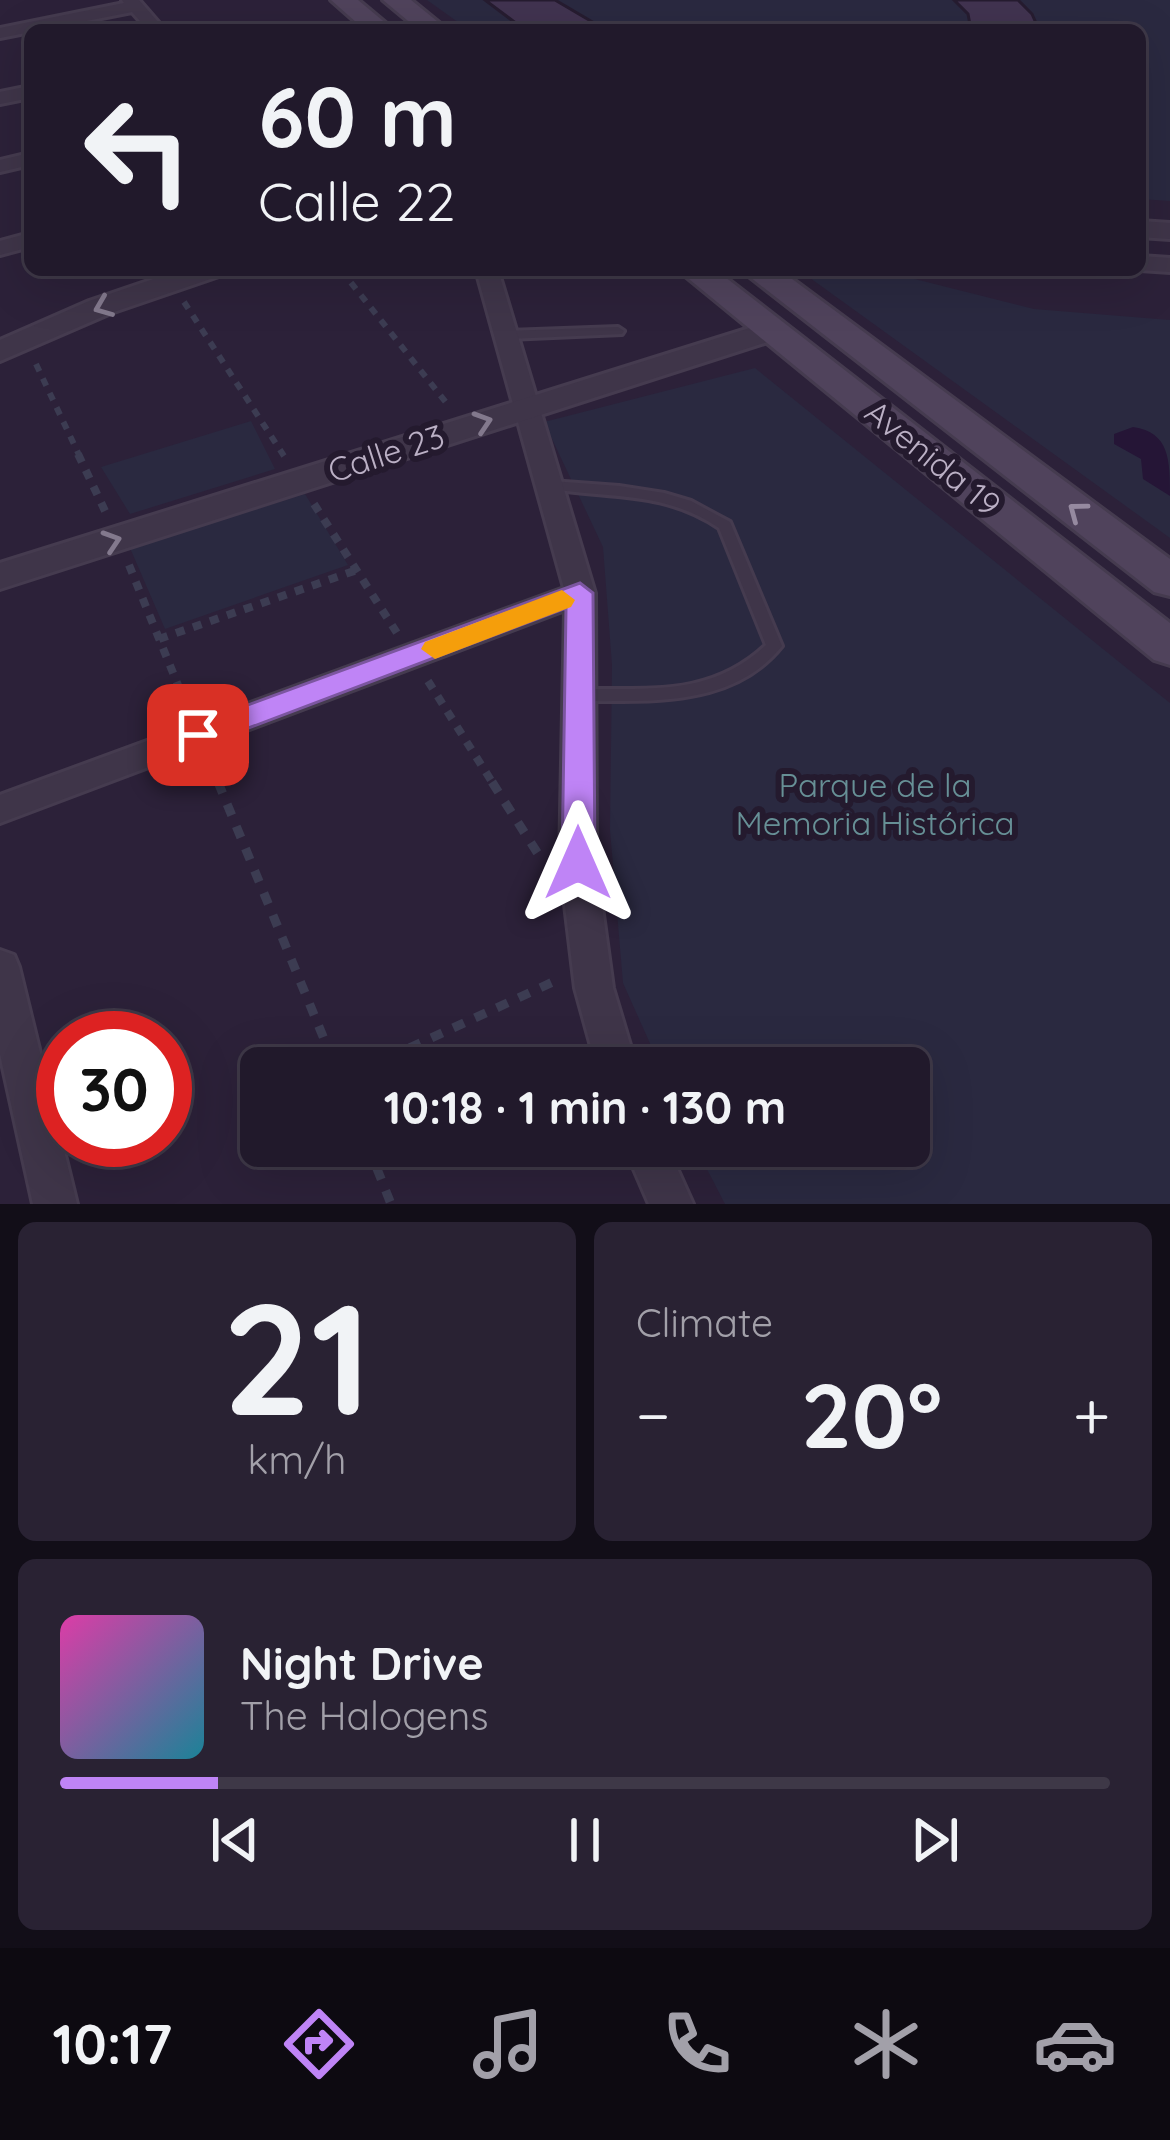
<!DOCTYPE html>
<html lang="en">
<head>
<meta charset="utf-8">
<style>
  body { margin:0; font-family:Quicksand,sans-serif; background:#292233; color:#f1f3f6; height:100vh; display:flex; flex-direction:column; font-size:45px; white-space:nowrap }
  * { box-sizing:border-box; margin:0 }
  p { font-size:39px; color:#a2a0a9 }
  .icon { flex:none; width:66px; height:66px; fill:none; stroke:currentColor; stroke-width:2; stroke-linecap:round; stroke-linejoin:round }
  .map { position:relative; height:1204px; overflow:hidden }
  .side { display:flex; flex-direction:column; gap:18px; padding:18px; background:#120e18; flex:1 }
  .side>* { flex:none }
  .guide { position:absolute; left:24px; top:24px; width:1122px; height:252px; border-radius:18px; box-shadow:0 12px 48px #0002,0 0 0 3px #3e3847; background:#21192b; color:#f1f3f6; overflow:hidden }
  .speed { position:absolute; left:36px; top:1011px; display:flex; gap:24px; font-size:60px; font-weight:700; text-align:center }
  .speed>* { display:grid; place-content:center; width:156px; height:156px; border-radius:50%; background:#21192b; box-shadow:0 12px 48px #0002,0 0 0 3px #3e3847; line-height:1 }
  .speed .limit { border:18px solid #d22; background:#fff; color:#111 }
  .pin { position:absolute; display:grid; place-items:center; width:102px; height:102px; color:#fff; margin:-51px; border-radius:24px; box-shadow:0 6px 18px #0006 }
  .me { position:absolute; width:132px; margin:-66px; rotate:0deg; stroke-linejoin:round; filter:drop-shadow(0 0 9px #0008) }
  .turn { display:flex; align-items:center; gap:42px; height:252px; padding:0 36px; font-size:54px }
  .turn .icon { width:156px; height:156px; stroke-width:2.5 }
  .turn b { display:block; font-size:84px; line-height:102px }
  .big { font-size:90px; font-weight:700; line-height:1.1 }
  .side .widget { flex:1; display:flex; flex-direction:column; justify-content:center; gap:18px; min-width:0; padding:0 42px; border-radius:18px; background:#292233 }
  .side .dial { align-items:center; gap:0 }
  .dial b { font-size:156px; line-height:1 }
  .song { display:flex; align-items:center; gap:36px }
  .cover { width:144px; height:144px; border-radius:18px; background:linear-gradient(135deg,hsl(320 70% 55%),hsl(190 70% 35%)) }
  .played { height:12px; border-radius:6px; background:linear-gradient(90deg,#bf84f6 15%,#3e3847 15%) }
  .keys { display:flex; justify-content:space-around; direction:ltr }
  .heat { display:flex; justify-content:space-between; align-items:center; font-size:66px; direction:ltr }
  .side .tiles { flex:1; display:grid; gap:18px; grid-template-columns:1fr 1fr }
  .widget:last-child { grid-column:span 2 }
  .trip { position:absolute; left:240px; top:1047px; width:690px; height:120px; border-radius:18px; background:#21192b; box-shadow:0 12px 48px #0002,0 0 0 3px #3e3847; font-weight:700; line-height:120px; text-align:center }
  .menu { display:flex; height:192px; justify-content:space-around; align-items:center; background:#0d0a11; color:#a2a0a9 }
  .menu .icon { width:84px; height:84px }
  .menu .on { color:#bf84f6 }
  .menu b { font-size:54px; color:#f1f3f6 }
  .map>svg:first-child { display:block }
  .green { fill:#2a2940 }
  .water { fill:#251536 }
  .building { fill:#413350; stroke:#261c30; stroke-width:3 }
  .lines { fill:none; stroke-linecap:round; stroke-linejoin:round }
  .service-casing { stroke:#453b4f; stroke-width:6 }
  .minor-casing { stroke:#453b4f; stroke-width:6 }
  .tertiary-casing { stroke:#453b4f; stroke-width:6 }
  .secondary-casing { stroke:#453b4f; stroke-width:6 }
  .path-far2 { stroke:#3c3c52; stroke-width:6; stroke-dasharray:8 8; stroke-linecap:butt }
  .path-far1 { stroke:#3c3c52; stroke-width:8; stroke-dasharray:9 9; stroke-linecap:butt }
  .path { stroke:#3c3c52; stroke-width:9; stroke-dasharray:12 12; stroke-linecap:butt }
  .service { fill:#3f3549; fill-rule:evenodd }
  .minor { fill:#3f3549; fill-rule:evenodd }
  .tertiary { fill:#3f3549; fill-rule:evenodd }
  .secondary { fill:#50435c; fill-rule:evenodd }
  .oneway { stroke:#83798d }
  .oneway2 { stroke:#968aa0 }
  .route { fill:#bf84f6; stroke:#7c56a0; stroke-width:3 }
  .slow { fill:#f59e0b }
  .labels { text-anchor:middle; stroke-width:12; stroke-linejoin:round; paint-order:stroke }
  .street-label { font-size:33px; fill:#bbb0c5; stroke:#241a2e }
  .park-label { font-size:33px; fill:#679096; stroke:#241a2e }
</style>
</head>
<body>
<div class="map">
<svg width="1170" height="1204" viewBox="0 0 1170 1204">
  <rect width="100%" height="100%" fill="#2c2139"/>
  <path class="green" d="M427,0H1170V201L1140,199V30H469Z
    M799,270H879L1034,309L1170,320V538Z
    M755,368L1170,703V1204H725L695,1146H909V1068H661L623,983L610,830L612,665L603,547L544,422Z
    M251,421L275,469L130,514L101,467Z
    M305,494L348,565L165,629L130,548Z"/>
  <path class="water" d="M1133,427C1170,432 1170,461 1170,496L1143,479L1141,459L1114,444V434Z"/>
  <path class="building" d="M485,0H555L606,30H525Z
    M954,0H1018L1032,14L1039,30H971L968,14Z"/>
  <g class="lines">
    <defs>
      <path id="service" d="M618,327L624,331L622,334L507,339L501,335L507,331Z
        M551,481L619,486L664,493L691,501L730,522L782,646C743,695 681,701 623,701C607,701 590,702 574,699L572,695L574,691L580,689C650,688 711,697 766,645L719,528C663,490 609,499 546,488L544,485Z"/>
      <path id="minor" d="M122,0H139L165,30H148L132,12L0,38V28L124,3Z
        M30,86V98L0,104V92Z
        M30,153V165L0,172V160Z
        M30,233V247L0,255V241Z
        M1140,256L1170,258V272L1140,270Z
        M476,270H498L595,593L596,863L613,988L637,1068H597L575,988L560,863L565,610L0,823V795L564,588Z
        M0,950L14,955L19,967L77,1204H33L0,1054Z
        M624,1146H667L693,1204H649Z"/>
      <path id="tertiary" d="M1140,221L1170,223V239L1140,237Z
        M180,270H224L219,276L111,313L0,361V340L89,301Z
        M772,321L787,330L783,337L0,589V563Z"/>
      <path id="secondary" d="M331,0H358L394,30H365Z
        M383,0H411L448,30H419Z
        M678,270H716L1170,623V665L1154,660Z
        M741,270H780L1170,559V596L1154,592Z"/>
    </defs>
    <use href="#service" class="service-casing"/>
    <use href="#minor" class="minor-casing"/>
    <use href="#tertiary" class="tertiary-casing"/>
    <use href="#secondary" class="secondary-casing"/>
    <path class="path-far2" d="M341,270L448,405
      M184,302L284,456
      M36,364L80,457"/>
    <path class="path-far1" d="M78,454L106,513
      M314,504L397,633
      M129,565L189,712
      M159,639L357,570
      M428,681L494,785
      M208,759L219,785"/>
    <path class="path" d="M218,782L336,1068
      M492,782L542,860
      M366,1068L555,981
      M368,1146L391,1204"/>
    <use href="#service" class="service"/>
    <use href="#minor" class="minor"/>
    <use href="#tertiary" class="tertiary"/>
    <use href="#secondary" class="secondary"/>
  </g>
  <defs><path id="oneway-chevron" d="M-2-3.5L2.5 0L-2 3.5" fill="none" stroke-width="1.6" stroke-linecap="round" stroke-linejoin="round" transform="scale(3)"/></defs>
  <g class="oneway">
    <use href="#oneway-chevron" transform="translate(103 307) rotate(158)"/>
    <use href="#oneway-chevron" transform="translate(483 422) rotate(-18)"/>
    <use href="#oneway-chevron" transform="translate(112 541) rotate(-18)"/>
  </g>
  <use class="oneway2" href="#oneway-chevron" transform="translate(1077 511) rotate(-143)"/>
  <path class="route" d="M580,583L593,593L595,863L590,873L578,877L567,873L562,863L566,608L209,743H188L183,735L188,727Z"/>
  <path class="slow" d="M562,590L575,600L571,607L435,659L421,649L425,642Z"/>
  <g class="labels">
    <g class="street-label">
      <text transform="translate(386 453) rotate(-18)" y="12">Calle 23</text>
      <text transform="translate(933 458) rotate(39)" y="12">Avenida 19</text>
    </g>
    <g class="park-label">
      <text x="875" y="797">Parque de la<tspan x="875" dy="38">Memoria Histórica</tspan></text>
    </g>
  </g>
</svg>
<div class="speed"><div class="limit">30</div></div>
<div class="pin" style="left:198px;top:735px;background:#d93025"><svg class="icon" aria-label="arrive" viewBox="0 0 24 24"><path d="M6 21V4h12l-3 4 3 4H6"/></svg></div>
<svg class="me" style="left:578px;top:863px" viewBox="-20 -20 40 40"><path d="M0-17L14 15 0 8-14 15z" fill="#bf84f6" stroke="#fff" stroke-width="4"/></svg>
<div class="trip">10:18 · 1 min · 130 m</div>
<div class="guide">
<div class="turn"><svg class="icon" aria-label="left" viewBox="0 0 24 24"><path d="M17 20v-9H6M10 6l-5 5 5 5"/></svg><div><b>60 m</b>Calle 22</div></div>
</div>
</div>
<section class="side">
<div class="tiles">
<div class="widget dial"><b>21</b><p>km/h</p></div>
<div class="widget"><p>Climate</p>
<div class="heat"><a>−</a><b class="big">20°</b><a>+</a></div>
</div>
<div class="widget">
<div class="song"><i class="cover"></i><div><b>Night Drive</b><p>The Halogens</p></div></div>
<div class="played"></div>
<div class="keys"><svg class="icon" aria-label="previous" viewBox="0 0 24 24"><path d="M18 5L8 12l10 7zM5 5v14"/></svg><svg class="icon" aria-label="pause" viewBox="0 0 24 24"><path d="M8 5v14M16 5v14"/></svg><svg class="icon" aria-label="next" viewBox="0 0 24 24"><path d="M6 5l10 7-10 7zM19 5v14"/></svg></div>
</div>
</div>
</section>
<nav class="menu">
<b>10:17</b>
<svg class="icon on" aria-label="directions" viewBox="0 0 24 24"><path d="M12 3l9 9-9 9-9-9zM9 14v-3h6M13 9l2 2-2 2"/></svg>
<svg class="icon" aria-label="music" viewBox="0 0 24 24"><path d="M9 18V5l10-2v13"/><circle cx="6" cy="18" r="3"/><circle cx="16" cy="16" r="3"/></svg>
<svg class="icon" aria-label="phone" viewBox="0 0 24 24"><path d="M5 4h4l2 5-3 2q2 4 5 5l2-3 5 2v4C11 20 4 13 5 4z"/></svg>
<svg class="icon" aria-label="climate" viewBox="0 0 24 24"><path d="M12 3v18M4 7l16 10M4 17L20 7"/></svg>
<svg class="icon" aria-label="car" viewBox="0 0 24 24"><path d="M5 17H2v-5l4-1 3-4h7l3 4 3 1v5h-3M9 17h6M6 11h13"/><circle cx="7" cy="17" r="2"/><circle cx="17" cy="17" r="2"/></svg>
</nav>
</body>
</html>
